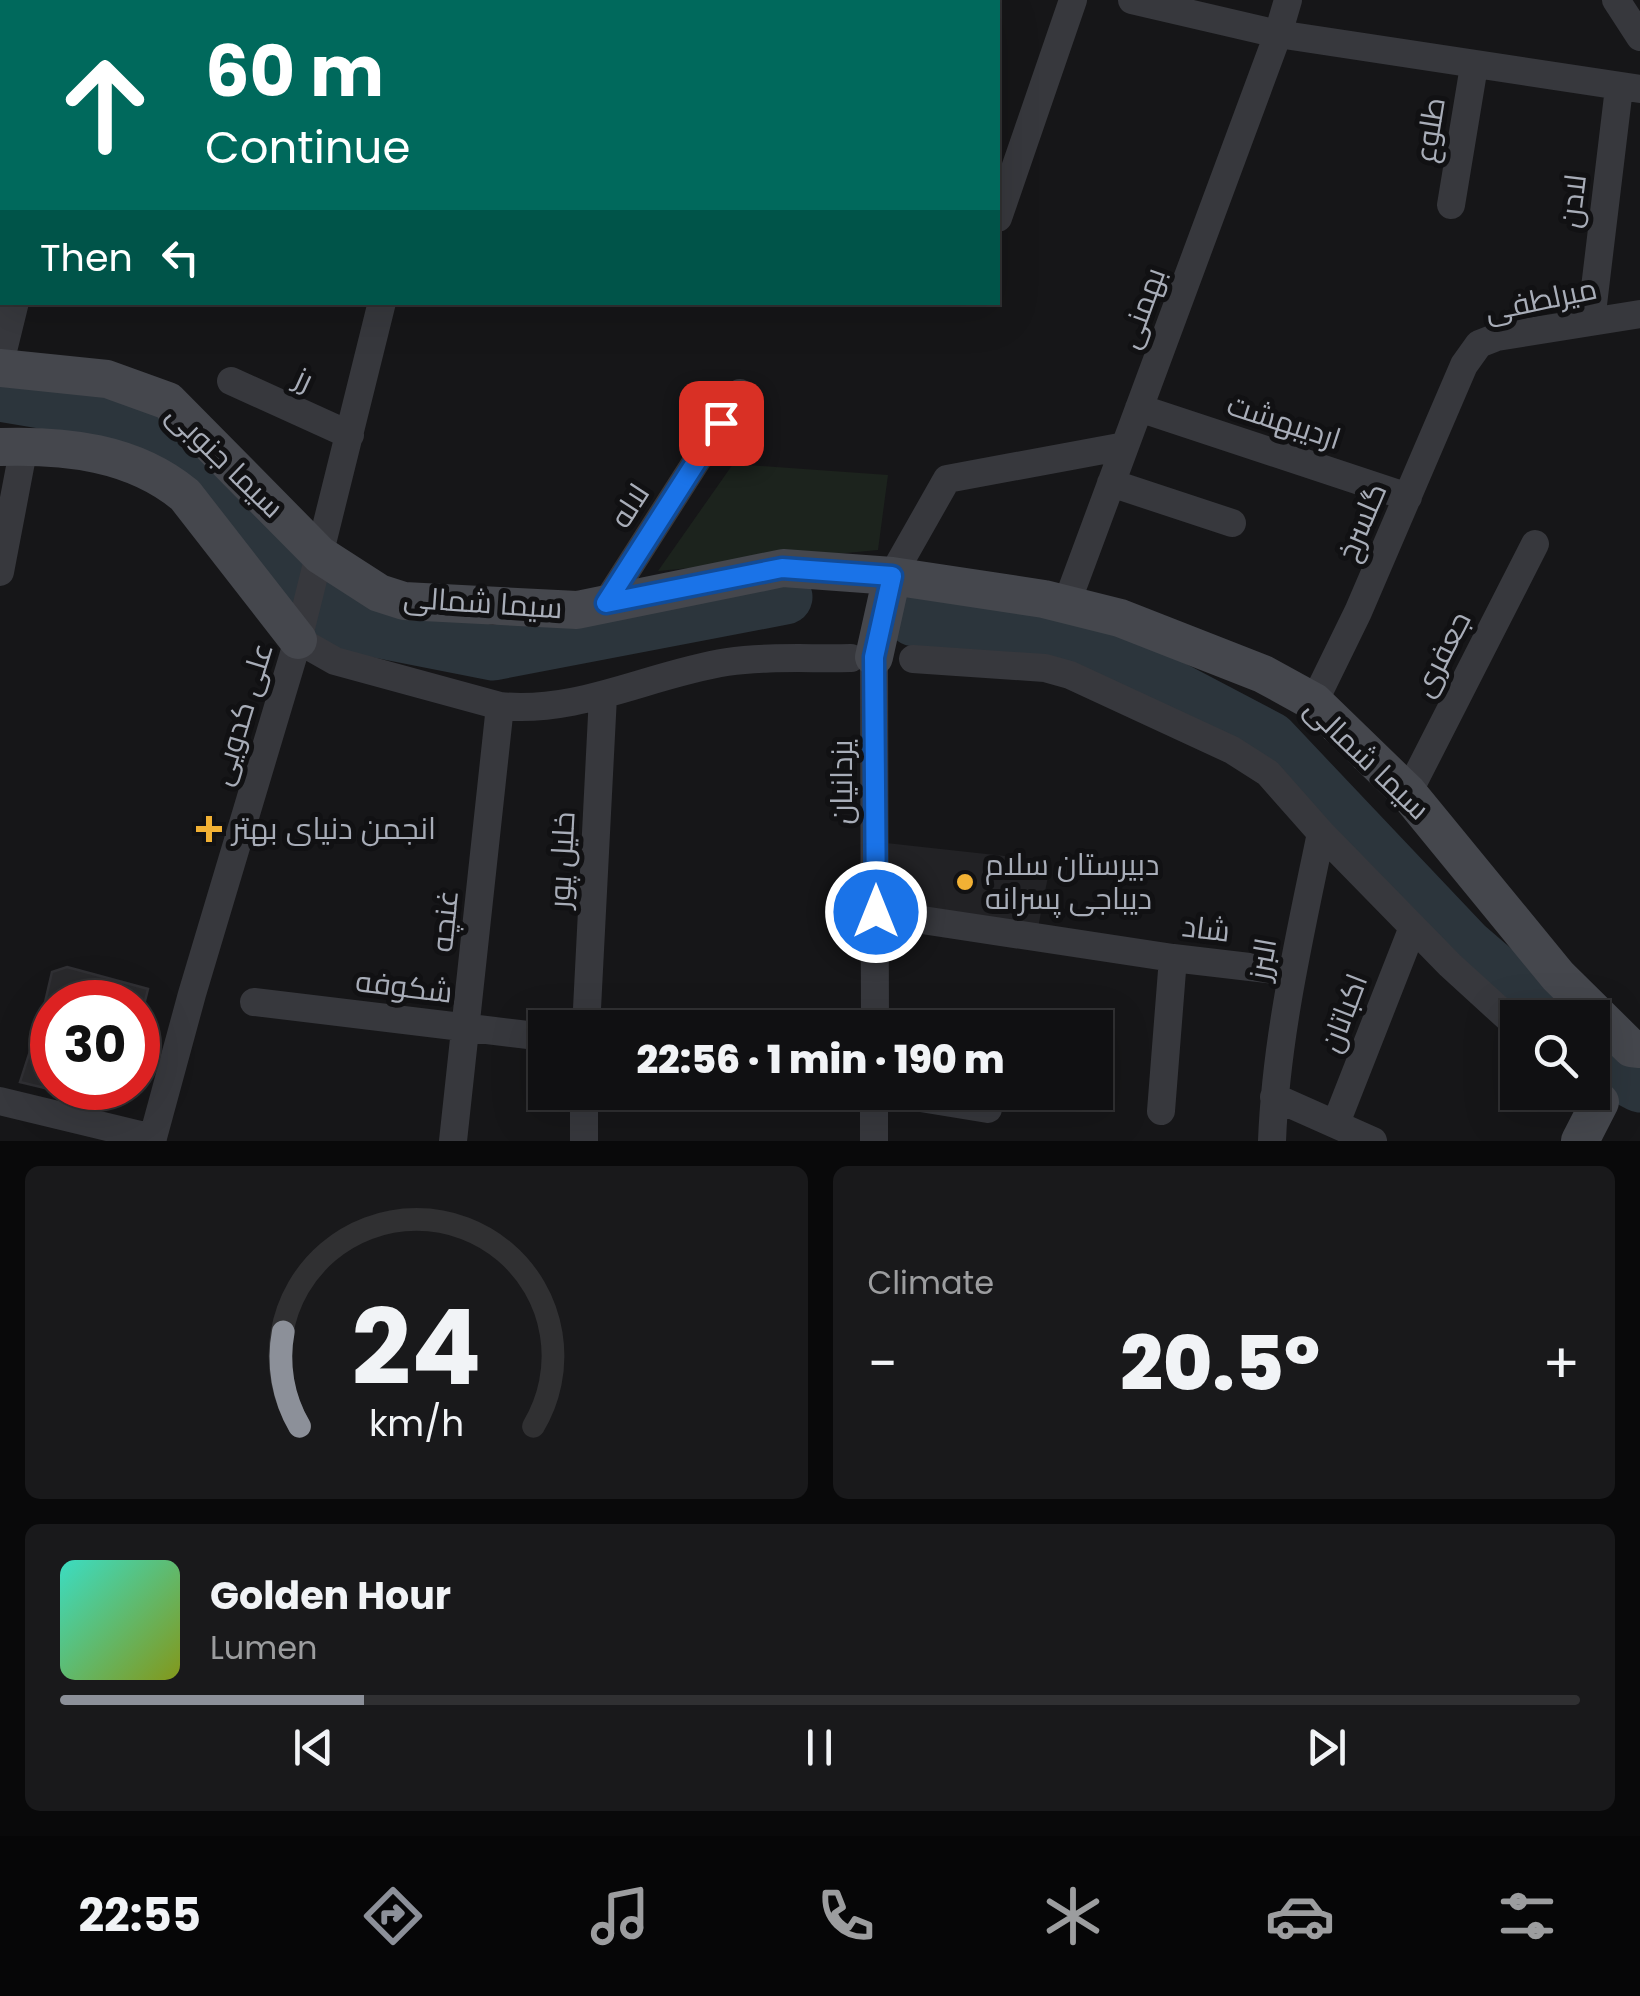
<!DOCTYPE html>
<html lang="en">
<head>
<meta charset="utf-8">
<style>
  body { margin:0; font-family:Poppins,Cairo,sans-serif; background:#19191b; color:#f1f3f6; height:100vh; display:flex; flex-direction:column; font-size:38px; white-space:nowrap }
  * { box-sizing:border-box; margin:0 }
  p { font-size:32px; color:#9c9d9f }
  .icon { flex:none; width:55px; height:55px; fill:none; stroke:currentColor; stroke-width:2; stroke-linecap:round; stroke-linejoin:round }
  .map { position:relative; height:1141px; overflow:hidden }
  .details { display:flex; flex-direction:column; gap:25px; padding:25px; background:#09090a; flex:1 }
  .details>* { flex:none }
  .hud { position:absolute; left:0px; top:0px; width:1000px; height:305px; box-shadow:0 10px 40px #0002,0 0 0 2px #303032; background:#00695c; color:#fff; overflow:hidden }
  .fabs { position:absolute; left:1500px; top:1000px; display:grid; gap:20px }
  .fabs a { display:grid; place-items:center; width:110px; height:110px; border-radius:0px; background:#101012; box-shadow:0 10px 40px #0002,0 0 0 2px #303032; font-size:50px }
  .speed { position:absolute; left:30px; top:980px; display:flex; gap:20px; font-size:50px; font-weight:700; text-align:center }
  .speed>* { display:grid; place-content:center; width:130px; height:130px; border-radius:50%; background:#101012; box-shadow:0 10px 40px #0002,0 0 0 2px #303032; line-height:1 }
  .speed .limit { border:15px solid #d22; background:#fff; color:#111 }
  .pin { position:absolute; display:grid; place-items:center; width:85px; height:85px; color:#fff; margin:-42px; border-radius:20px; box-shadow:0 5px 15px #0006 }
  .me { position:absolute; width:110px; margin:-55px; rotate:0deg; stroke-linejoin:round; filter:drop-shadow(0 0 8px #0008) }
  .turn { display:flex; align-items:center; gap:35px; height:210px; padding:0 40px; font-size:45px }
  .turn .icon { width:130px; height:130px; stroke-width:2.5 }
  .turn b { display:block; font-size:70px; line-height:85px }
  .then { display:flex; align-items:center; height:95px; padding:0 40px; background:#0003; gap:20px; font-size:38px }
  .big { font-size:75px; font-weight:800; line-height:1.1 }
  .details .widget { flex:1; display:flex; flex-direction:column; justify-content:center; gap:15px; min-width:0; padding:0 35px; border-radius:15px; background:#19191b }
  .details .dial { align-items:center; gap:0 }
  .dial svg { height:260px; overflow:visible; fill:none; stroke:#303032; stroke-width:7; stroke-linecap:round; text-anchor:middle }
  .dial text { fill:#f1f3f6; stroke:none }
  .song { display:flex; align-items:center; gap:30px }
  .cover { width:120px; height:120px; border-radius:15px; background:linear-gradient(135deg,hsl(170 70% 55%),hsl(70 70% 35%)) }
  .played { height:10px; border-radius:5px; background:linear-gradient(90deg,#8c9099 20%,#303032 20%) }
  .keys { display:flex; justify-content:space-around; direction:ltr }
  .heat { display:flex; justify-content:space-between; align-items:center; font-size:55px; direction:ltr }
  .details .tiles { flex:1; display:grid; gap:25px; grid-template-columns:1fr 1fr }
  .widget:last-child { grid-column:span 2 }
  .trip { position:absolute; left:528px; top:1010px; width:585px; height:100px; border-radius:0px; background:#101012; box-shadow:0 10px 40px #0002,0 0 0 2px #303032; font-weight:800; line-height:100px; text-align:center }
  .tabs { display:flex; height:160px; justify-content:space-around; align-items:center; background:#060607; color:#9c9d9f }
  .tabs .icon { width:70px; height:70px }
  .tabs .on { color:#8c9099 }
  .tabs b { font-size:45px; color:#f1f3f6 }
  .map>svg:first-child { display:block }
  .built { fill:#222225 }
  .green { fill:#1c231d }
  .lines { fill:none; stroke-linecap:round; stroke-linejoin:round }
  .river { stroke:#2c353c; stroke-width:55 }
  .building { fill:#29292c; stroke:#303034; stroke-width:2.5 }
  .street { stroke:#37383d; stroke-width:28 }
  .secondary { stroke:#45474d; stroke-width:38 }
  .route-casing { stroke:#114b97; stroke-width:25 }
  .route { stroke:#1a73e8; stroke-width:18 }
  .poi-dot { fill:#f2b134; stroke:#111113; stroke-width:4 }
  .labels { text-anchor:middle; stroke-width:10; stroke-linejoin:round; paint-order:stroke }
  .street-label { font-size:30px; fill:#a8adb8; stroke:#111113 }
  .poi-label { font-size:30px; fill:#a8adb8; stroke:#111113; text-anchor:start }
</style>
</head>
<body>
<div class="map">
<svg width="1640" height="1141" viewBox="0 0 1640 1141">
  <rect width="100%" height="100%" fill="#161618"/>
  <path class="built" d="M886,843L1051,861L1038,928L884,903Z"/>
  <path class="green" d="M733,464L888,475L878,550L658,571Z"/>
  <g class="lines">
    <path class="river" d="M0,394L136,417L164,433L293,585L333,618L361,627L493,653L785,597
      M914,619L1076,637L1270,739L1466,946L1550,1018
      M1592,1052L1621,1075L1640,1085"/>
  </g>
  <path class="building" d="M67,967L148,989L138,1029V1002H52V1013L43,1011L52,972Z
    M43,1011L52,1013V1088H122L120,1095L107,1103L20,1082Z"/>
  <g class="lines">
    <path class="street" d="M158,0L162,2
      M1132,0L1278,34L1640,89
      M1616,0L1640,37
      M468,2L469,0
      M1451,205L1474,66
      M998,218L1073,0
      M1591,321L1619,88
      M0,363L15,302
      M231,381L350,435
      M1139,408L1408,497
      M1111,483L1232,523
      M0,572L24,446
      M892,576L947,479L1125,446
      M606,603L740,393
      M1066,605L1278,34L1288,0
      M298,640L335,661L500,706C579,714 650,674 727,662C767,656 810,659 851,658
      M874,657L875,1028
      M913,659L1045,668L1070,675L1232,750L1268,773L1321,833L1450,965L1518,1027
      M1314,702L1358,612L1464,365L1479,344L1497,337L1640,314
      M1408,793L1535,544
      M876,913L1173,958L1292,972
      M254,1002L545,1037
      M586,1028L603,696
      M884,1092L988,1109
      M1274,1097L1373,1141
      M0,1101L153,1138
      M1161,1111L1173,958
      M1336,1123L1413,927
      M152,1141L192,994L298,640L382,302
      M453,1141L500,706
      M584,1141V1092
      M874,1141V1092
      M1272,1141C1276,1037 1300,935 1321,833"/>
    <path class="secondary" d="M0,368L107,379L168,401L320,555L379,593L404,601L577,610L783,568L892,576L1044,599L1120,618L1263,674L1314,702L1408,793L1558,976L1631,1048L1640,1049
      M0,447C65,445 133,452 185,495L298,640
      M874,657L892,576
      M1580,1141L1600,1102"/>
  </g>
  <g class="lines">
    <defs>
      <path id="route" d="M721,423L606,603L782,568L892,576L874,657L876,912"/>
    </defs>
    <use href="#route" class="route-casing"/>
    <use href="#route" class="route"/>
  </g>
  <g class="poi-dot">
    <path d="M204 814h10v10h10v10h-10v10h-10v-10h-10v-10h10z"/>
    <circle cx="965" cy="882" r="10"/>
  </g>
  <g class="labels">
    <g class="street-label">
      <text transform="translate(1430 130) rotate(-81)" y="10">طلوع</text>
      <text transform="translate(1573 201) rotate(-83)" y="10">لادن</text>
      <text transform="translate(1541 300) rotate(-12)" y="10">میرلطفی</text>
      <text transform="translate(1142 308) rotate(-70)" y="10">بهمنی</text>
      <text transform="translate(304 379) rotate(25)" y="10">رز</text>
      <text transform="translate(1284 422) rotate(18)" y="10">اردیبهشت</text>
      <text transform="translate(225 461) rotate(44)" y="10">سیما جنوبی</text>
      <text transform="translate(630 506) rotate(-57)" y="10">لاله</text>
      <text transform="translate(1362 522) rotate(-67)" y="10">گلسرخ</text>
      <text transform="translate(483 603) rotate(4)" y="10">سیما شمالی</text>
      <text transform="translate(1442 654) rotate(-63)" y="10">جعفری</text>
      <text transform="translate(242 714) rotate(-73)" y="10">علی کدویی</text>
      <text transform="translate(1367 759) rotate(44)" y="10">سیما شمالی</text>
      <text transform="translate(842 782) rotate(-90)" y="10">یزدانیان</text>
      <text transform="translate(562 860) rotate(-87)" y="10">خلیل‌ پور</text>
      <text transform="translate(445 921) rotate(-84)" y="10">غنچه</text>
      <text transform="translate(1206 929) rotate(7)" y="10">شاد</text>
      <text transform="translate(1263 959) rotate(-80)" y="10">البرز</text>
      <text transform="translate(404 987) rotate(7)" y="10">شکوفه</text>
      <text transform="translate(1344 1013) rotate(-69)" y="10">اکباتان</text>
    </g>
    <g class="poi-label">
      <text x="232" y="839">انجمن دنیای بهتر</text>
      <text x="985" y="875">دبیرستان سلام<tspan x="985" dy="34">دیباجی پسرانه</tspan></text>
    </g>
  </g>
</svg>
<div class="fabs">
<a><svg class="icon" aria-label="search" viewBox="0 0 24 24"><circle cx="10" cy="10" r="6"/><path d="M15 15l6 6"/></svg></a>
</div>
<div class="speed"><div class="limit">30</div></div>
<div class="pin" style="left:721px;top:423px;background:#d93025"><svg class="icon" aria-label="arrive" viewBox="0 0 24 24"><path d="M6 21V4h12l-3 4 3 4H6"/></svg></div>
<svg class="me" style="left:876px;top:912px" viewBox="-20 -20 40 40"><circle r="17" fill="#1a73e8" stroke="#fff" stroke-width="3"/><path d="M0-11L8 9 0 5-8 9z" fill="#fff"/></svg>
<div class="trip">22:56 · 1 min · 190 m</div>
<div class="hud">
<div class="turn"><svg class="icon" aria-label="ahead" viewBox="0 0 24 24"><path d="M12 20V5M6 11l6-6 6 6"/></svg><div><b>60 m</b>Continue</div></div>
<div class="then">Then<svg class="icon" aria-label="left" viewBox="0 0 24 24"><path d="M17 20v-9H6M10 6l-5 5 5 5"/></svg></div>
</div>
</div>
<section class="details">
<div class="tiles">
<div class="widget dial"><svg viewBox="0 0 100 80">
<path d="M14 69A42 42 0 1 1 86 69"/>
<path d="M14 69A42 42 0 0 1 9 40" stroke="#8c9099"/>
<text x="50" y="56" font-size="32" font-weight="700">24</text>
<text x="50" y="72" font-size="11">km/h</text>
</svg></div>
<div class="widget"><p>Climate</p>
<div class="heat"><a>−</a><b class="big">20.5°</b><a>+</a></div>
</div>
<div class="widget">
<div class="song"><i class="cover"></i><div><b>Golden Hour</b><p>Lumen</p></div></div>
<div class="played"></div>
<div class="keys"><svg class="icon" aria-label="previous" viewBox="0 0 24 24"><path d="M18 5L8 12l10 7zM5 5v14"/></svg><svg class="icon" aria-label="pause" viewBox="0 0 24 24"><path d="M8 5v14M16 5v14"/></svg><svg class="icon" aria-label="next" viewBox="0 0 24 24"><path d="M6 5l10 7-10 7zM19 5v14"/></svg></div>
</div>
</div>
</section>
<nav class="tabs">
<b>22:55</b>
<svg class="icon on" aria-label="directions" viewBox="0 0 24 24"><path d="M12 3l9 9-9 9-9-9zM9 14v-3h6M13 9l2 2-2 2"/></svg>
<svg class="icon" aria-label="music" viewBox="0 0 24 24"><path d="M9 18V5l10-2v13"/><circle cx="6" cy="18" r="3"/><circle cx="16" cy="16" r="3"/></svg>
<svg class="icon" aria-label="phone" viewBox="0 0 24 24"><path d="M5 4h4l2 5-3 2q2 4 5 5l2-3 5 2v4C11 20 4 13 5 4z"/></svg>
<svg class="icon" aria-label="climate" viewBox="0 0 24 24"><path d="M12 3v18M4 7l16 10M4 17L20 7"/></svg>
<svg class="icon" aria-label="car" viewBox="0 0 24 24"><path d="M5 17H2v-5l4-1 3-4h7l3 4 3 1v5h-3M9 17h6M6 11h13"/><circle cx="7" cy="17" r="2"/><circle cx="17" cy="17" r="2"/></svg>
<svg class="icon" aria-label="filters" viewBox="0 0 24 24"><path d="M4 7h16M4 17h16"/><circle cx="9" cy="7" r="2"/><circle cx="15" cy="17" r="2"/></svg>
</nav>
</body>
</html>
